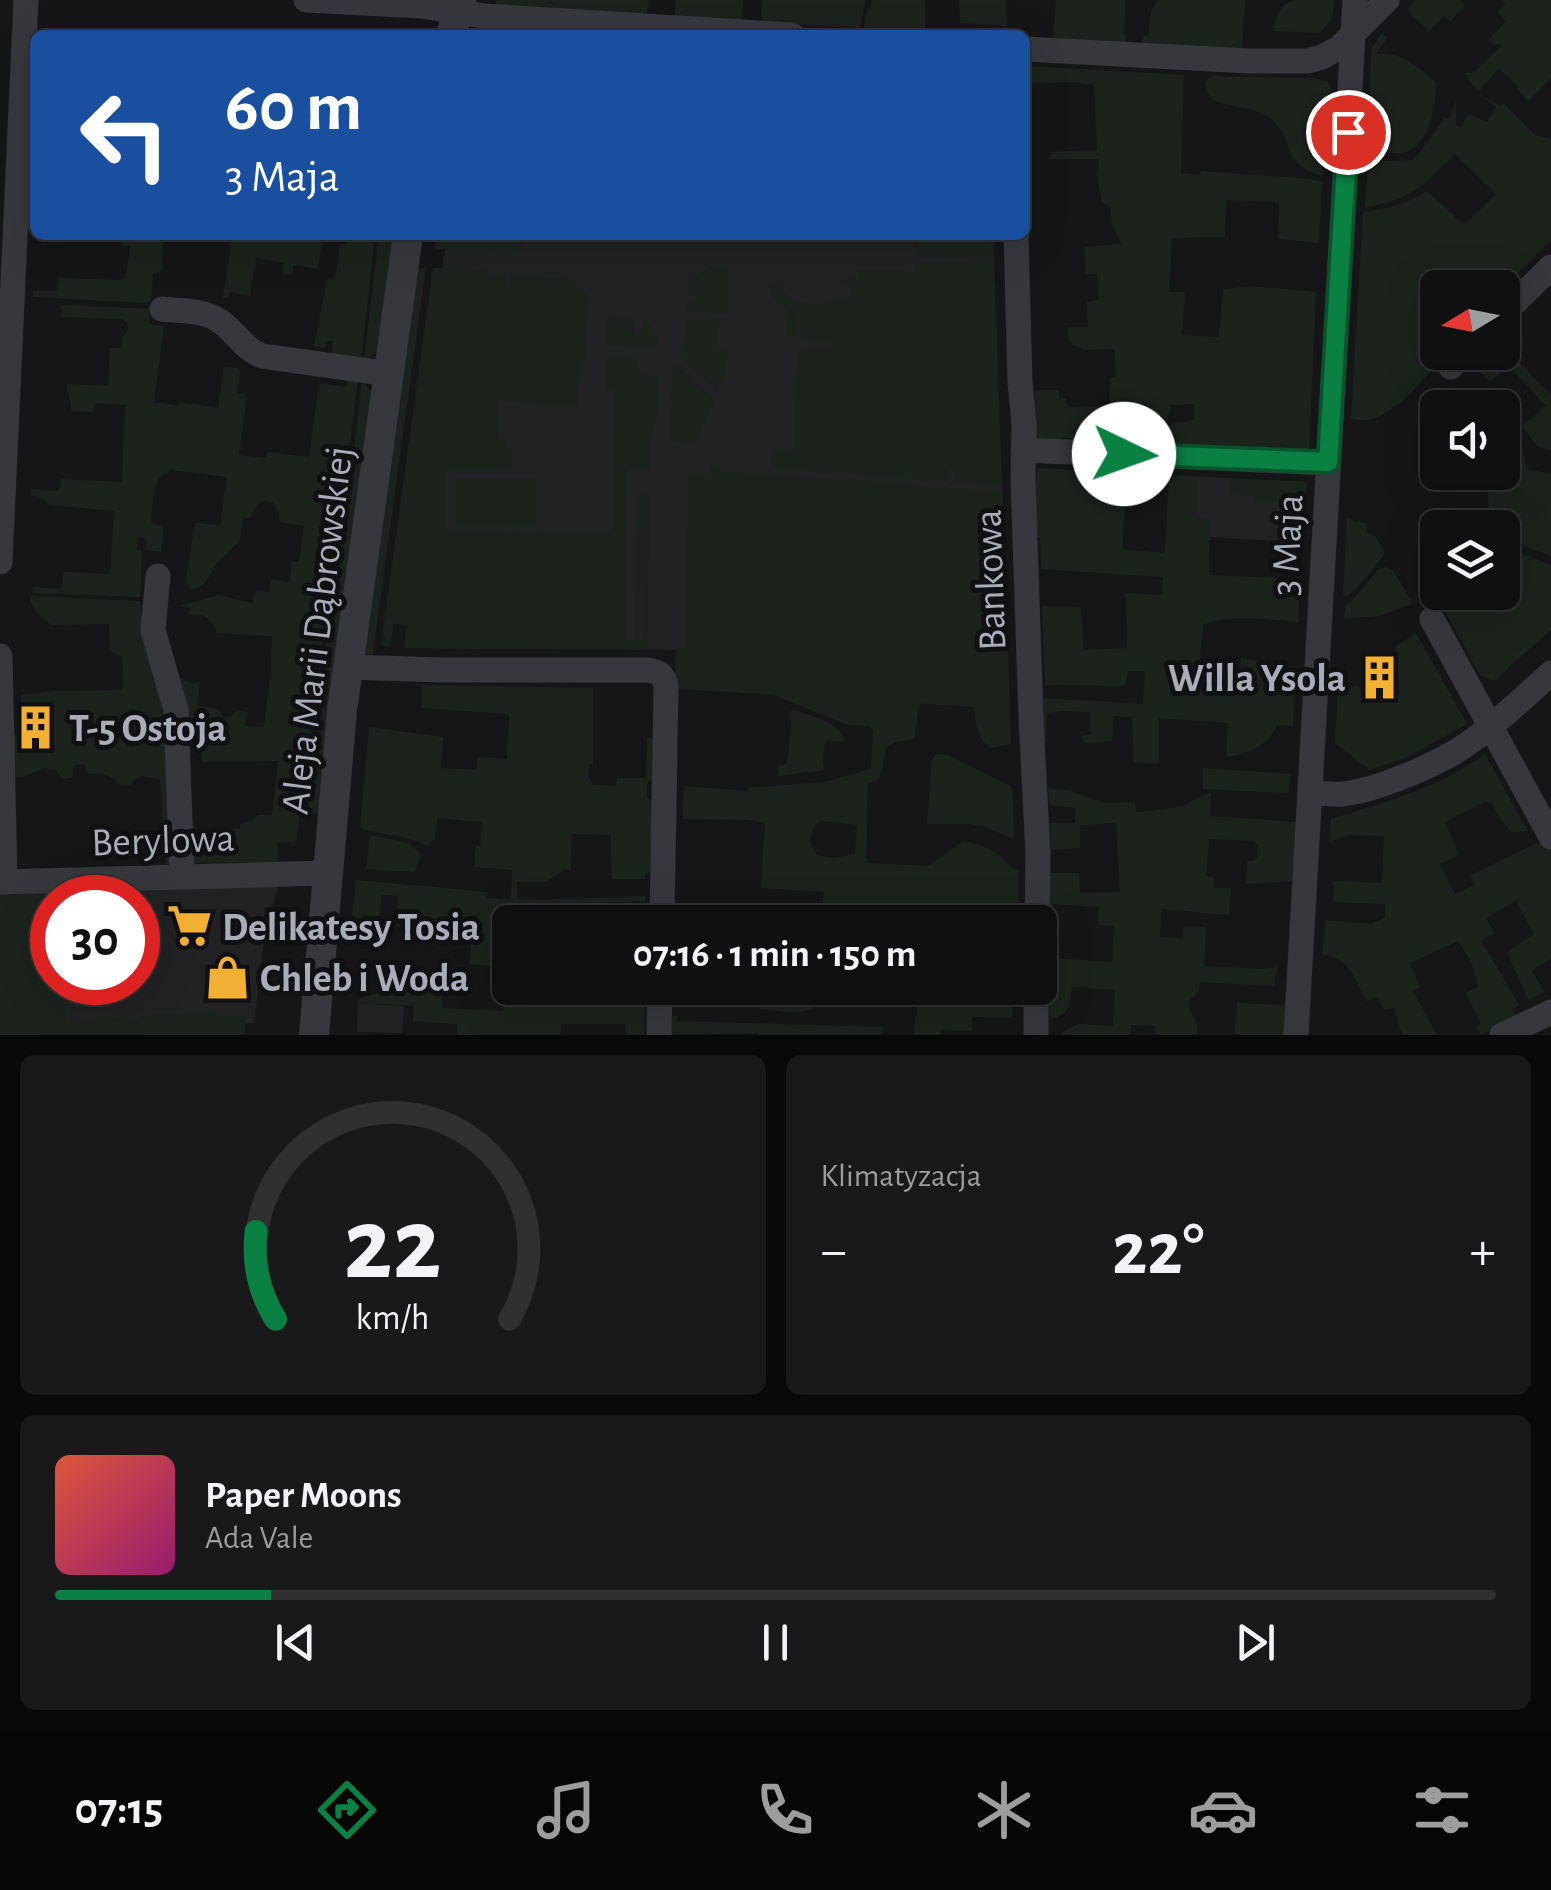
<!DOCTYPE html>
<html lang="pl">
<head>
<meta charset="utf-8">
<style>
  body { margin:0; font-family:"Alegreya Sans",sans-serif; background:#19191b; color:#f1f3f6; height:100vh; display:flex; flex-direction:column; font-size:38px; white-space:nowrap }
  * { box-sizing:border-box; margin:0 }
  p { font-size:32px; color:#9c9d9f }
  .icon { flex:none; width:55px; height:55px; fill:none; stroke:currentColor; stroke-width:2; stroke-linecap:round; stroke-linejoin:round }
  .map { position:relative; height:1035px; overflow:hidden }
  .side { display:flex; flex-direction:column; gap:20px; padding:20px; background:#09090a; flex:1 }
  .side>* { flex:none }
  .top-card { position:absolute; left:30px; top:30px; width:1000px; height:210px; border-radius:15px; box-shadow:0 10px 40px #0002,0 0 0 2px #303032; background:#1a4fa0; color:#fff; overflow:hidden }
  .needle { width:65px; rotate:260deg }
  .buttons { position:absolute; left:1420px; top:270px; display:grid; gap:20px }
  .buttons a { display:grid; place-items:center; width:100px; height:100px; border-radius:15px; background:#101012; box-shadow:0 10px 40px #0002,0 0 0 2px #303032; font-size:50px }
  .speed { position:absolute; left:30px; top:875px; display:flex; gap:20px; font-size:50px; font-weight:700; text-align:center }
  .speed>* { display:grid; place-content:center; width:130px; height:130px; border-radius:50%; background:#101012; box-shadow:0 10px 40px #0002,0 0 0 2px #303032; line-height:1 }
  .speed .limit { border:15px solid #d22; background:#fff; color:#111 }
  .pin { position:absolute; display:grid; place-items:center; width:85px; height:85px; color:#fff; margin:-42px; border:5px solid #fff; border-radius:50%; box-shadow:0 2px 10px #0007 }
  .me { position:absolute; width:110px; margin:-55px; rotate:93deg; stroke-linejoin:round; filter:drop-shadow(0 0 8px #0008) }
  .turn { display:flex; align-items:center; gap:35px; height:210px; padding:0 30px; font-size:45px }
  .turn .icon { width:130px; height:130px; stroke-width:2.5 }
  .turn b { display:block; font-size:70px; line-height:85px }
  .big { font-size:75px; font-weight:700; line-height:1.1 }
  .side .tile { flex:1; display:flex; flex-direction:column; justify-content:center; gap:15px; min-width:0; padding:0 35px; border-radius:15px; background:#19191b }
  .side .dial { align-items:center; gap:0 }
  .dial svg { height:260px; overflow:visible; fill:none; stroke:#303032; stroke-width:7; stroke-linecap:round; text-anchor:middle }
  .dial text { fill:#f1f3f6; stroke:none }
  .song { display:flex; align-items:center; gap:30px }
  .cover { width:120px; height:120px; border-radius:15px; background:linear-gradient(135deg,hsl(10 70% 55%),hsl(320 70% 35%)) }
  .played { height:10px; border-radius:5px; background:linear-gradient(90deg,#0b8043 15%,#303032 15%) }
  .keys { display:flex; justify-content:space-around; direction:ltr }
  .heat { display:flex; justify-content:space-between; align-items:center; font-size:55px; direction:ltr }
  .side .tiles { flex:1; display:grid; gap:20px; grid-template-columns:1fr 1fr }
  .tile:last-child { grid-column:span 2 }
  .trip { position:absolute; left:492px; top:905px; width:565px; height:100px; border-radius:15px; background:#101012; box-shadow:0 10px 40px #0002,0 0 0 2px #303032; font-weight:700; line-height:100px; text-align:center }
  .menu { display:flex; height:160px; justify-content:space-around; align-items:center; background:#060607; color:#9c9d9f }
  .menu .icon { width:70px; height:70px }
  .menu .on { color:#0b8043 }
  .menu b { font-size:45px; color:#f1f3f6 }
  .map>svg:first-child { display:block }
  .built { fill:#222225; fill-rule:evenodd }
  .green { fill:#1c231d; fill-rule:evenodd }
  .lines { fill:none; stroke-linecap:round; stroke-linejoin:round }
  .minor { stroke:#37383d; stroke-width:25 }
  .tertiary { stroke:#37383d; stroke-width:30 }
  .route-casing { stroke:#07532c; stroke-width:25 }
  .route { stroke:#0b8043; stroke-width:18 }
  .labels { text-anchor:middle; stroke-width:10; stroke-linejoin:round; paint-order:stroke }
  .street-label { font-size:40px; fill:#a8adb8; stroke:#111113 }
  .poi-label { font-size:40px; font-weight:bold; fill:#a8adb8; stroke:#111113; text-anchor:start }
</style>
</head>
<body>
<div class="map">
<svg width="1551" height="1035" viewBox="0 0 1551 1035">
  <rect width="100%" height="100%" fill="#161618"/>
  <path class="built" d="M447,235H993L1010,709L685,689V650L404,648L407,625L393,623L425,396L577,405L583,305L440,283Z
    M1169,475L1306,482L1302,543L1166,534Z
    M279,884L265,933L254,1023L49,1035L0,981L7,891ZM52,898H138V982H52Z
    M358,1003L404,1006L402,1033L357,1032Z"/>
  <path class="green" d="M496,0H649L646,15L495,6Z
    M676,0H743L742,18L739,21L675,17Z
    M762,0H866L860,28L764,22L761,19Z
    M873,0H925V29L922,32L864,29L865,16Z
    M959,0H1006L1007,26L960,23Z
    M1056,0H1125L1124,34L1126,35V41L1124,43L1053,40Z
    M1157,0H1245L1242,48L1238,50L1142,45L1143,36H1148L1151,12Z
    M1294,0H1334L1332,20L1319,33L1273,31C1278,14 1277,7 1294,0Z
    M1415,0H1460L1465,6L1450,21L1444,16L1429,31L1411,14L1408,7Z
    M1502,0H1551V78L1528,101L1517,89L1518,87L1499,68L1478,92L1464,73L1474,72L1501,46L1499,43L1495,46L1489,39L1506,22L1498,12L1505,4Z
    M1382,33L1387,38L1376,54C1400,50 1418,67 1436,82C1437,101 1429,147 1406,152C1395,155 1378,152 1366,151L1372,47Z
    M1025,66L1184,75L1181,173L1200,175L1201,171L1310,179L1322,182L1319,243L1278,239L1279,202L1226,200L1225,237L1172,238L1169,292H1185L1182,335L1219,337L1223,289L1251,286L1316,292L1309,452L1280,454L1274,448L1186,444L1181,449H1175L1171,444L1164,443L1170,424L1194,420V404L1171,405L1161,443L1127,442L1123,447L1114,441L1062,438L1056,443L1042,441L1032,433L1036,432L1035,390H1059V399H1066L1067,407L1109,406L1110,378L1116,377L1115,349L1085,350L1074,345L1068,339V327H1088L1087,302L1099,300L1097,274H1086L1084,247L1121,244L1112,223L1110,207L1102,202L1097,176L1099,159H1049L1051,152L1097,150L1094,85L1076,82L1025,83Z
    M1211,76L1313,78L1328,82L1334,97L1333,114L1339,115L1338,139H1325L1322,176C1276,161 1298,141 1271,119C1256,106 1220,107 1211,98C1208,95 1206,87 1205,83Z
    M1478,94L1499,105L1503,103L1535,135L1551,139V240L1503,288H1438L1437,352L1434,355L1440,361C1419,383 1384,431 1351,418L1363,212C1387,209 1407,204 1427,191L1464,225L1496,194L1455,154C1422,187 1412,198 1365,208L1368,162L1411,160L1419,154L1444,118L1449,119L1456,99V125L1461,127L1468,114L1487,122L1496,106Z
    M121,235H163L162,271L153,274L151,300L147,303L33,297V291H57L58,278L121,280L126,278L130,246H121Z
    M230,235H313L317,241H322L318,269L294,265L292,275L283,274L284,263L256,258L250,296L230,292L228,298H223L230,252Z
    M348,235H375L361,361L331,357L333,341H326L325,348L314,346L327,279L335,280L340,244H347Z
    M379,235H396L378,351L364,360Z
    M437,235H526L521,252L435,249Z
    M915,235H993L994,259L923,257L914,253Z
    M918,263L994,265L1001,485L954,482L953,468H948V482L771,468L772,450L793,449L798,349L832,347V340H804L800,337L801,312L804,307L796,313V337H787L788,310L769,294V283H776L794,303L830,304V300H844L851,297L852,290L846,282L852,277H858L859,270L911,272L913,276L914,265Z
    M426,267L372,659L364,655L416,270Z
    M709,267L727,268L728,314L687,312V301H695V296L688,295V283Z
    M433,268L486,269V274L504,275L503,289H509L510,275L571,280L588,296L585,360L580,362L577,406L498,401L497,437L506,438V447H512L511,470H446L445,532L613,533L615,392L606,388V361L610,357H637L638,368L642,374L658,378L657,411L650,441V468L627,469L626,641H635L637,494H641L640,641H643L645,494H649L648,650L404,648L407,625L394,623L390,646L381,645Z
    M62,305L150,309L149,324L164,327L154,402L179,406L180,402L218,408L224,367L238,368L240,373L237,393L247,395L239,455L266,458L268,452L309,457L319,383L346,387L348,378L358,379C341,524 315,667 303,812H300L297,839L293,842L278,843V862L192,863V856L207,855L206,831L240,829V824L252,821L258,815H272L278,761L202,762L201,741L187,742L178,677L190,683L200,682L197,706L218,709L223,717H230L237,710L247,712L245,726L264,727L271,671L272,636L216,633C214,620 203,612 190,615V608L180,606L218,595L252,603L256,591L269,592L271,580L289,582L292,562H299L304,526L280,522L279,513L273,503C259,497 254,507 251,518H243L239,542L216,564L206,582L198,588L190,589L189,585L185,583L195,523L220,525L227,477L171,470C150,478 153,504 151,523L164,526L161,552L145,550L146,541L142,537H138L137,549L142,551L140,597L32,593L33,587L62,589L63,572L110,574L114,511L49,505L45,500L32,496L31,489L59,491L61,479L122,482L125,405L95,403L94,412L71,411C72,401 67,395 67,384L108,386L110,348H121L122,338L128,330L127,323L122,319L62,317Z
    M607,316L635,318L634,334H641L643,319C653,325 659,334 658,347L606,346Z
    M686,319L719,320L718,348L727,349L726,379L719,381L717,391L679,357L684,352Z
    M1503,344L1551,396V450L1538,447L1522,426L1546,406L1509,366L1490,382L1475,366L1489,353L1502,352Z
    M674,363L715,400L697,439L690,443L671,442L672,365Z
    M362,381L373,393L322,814L308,813L313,727L350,482Z
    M1503,424L1525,458L1527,469L1551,474V556L1517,543L1503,531L1502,528L1499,527C1484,510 1489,494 1488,473L1502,472L1503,467L1505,468V475H1514L1515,467L1503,466Z
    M711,465L726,472L847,479L1001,492L1011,744L991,748C976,738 976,723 974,706L919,703L915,736L913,740L895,742L887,747C881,760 887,782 868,783L866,863L928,866L962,842C982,842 1002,855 1015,870H1018V922H805L807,905L822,906L824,892L761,888L765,823L748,820L683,819L684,786L747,791L748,788L824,782L871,769L873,730L870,726L847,725L772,694L674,689L676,650L686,649L688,473H710ZM821,821L857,825L855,854L833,858L817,855L809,840L816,824Z
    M1037,468L1133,473L1131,505L1125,506L1122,549L1164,553L1167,530L1169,475L1199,477L1196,517L1210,519L1209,575L1300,579L1298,623C1271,619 1228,614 1203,625L1198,677L1207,683L1239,685L1241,659L1296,667L1293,726L1277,725C1267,747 1248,754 1226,757L1228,723L1159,718V764L1133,762L1132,717L1113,716L1112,741L1084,743L1083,735H1090V712L1063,711L1046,713L1047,742H1041L1040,698L1143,704L1145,671H1128L1125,684L1122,686L1045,685L1042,606L1081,607L1084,650L1127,648L1126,593L1162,595L1163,577L1041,569L1040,537H1030L1028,486H1036Z
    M456,478H536V526L456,525Z
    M1230,478L1306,482L1305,505L1254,502V496L1229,494Z
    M1347,517L1355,522L1367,523L1366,532L1376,537L1385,554L1356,589L1347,596H1343Z
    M1437,537L1438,592H1502L1503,546L1551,565V630L1494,681L1480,675L1419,564C1416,550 1426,543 1437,537Z
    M1385,567L1393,570L1413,604L1378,616L1344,619L1346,604L1350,603L1378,570Z
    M31,596L140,601L142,622L168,714L171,861L166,865L165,856H160L162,811L160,779L142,776L134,780L131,785L121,786C113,775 101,773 88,774L84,765L81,764L74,766L72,778L63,779L56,771L45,768L23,777L13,778V735L42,736L41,718L22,720L21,695L58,691L121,690L124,683L122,657L110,651L109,624L51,625L37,613L30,601Z
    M1416,633L1467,724L1410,756L1369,770L1335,743L1338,688L1359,685L1363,700L1400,694L1396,646Z
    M422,685L593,688V764H589L588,776L593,785L616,786L617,778H646L647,738H656L655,778L647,783V798L655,801L653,871L645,874V879H612L611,835L572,834L571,870H564L546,882H517V898L541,900L645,896V902H607L606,921L510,922V988H613L645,991L644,1035H626L625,1024H561L560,1035H457V1024L413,1021L414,1006L358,1003L359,998L433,981L440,985L445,995L442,997V1008L503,1011L505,967L470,964L471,925L427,922L426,929L396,927L398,896L381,895L379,926L351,924L356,880L487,892V898L511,899L512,870L474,867L476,846H480L482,822L437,818L435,839L430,843V847C406,834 384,836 360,828L369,727L443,737L441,768L476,770L478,757L507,759L509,714L422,708Z
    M794,710C814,718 839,720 845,742L825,741L823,757L824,770L778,776V766L787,764L791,725L789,712Z
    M937,754L948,755L1012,787L1014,839L985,827L969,824H927L932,759Z
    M1485,754L1528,831L1512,832L1500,819L1492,803L1484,802L1445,822L1459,855L1440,864L1455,894L1474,885L1471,875L1535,844L1546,843L1551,852V959L1532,970L1544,992L1528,1000L1507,952L1534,934L1516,901L1486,918L1494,933L1481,940L1519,1005L1512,1009L1517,1019L1481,1035L1476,1026L1480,1023L1466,993L1478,986L1471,962L1458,941L1410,963L1420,987L1413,991L1437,1035H1402L1394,1008L1384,1010L1377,997L1366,1001C1355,979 1350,958 1323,955L1325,920L1371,924L1385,918V904L1334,902V881L1382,883L1384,836L1350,835L1329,842L1331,819C1386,802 1438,788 1485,754Z
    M1203,768L1290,774L1289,793L1203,789Z
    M1048,788L1067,790L1105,803L1135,802L1136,812C1144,812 1180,808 1187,804C1196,799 1200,795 1211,793L1210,816L1296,822L1298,824L1295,881L1246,884L1247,861H1252L1257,857L1258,845L1253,841L1209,839L1206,876L1213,877L1214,888H1231L1229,915L1161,909L1160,937L1183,939L1184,926L1206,927L1204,966L1261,969L1277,967L1274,986L1200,982L1198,992L1191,999L1188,1006L1197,1024V1035H1156L1155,1026L1131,1025L1130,1035H1062L1063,1032L1078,1024L1113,1026L1115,990L1072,987C1069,1009 1071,1013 1049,1020L1051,958L1112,962L1114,926L1098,925V907L1053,904L1052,914H1046L1047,873H1079L1080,893L1120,892L1116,823L1080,825V848L1051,850L1050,823H1075L1076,808L1049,805Z
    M370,835L409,843L421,854L415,872L366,869Z
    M38,891L52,898V982L63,983L66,1022L75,1023L126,1017V1021L141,1020L142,1016L215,1012L216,1017L246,1015L244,1035H0V892Z
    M760,988H824C823,1022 782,1011 759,1009Z
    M882,988H1014L1012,1018L972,1017V1031L941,1030L940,1035H913L917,1009L915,1003H882Z
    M1237,1003L1284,1005L1287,1007L1286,1035H1235Z
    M672,1016H678V1021L882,1027V1035H759L758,1033L669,1035Z"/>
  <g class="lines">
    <path class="minor" d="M306,0L421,6L484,16L792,35
      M1025,49L1249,61H1308L1322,57L1339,48L1387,0
      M1016,235L1020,382L1024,424L1023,479L1031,718L1038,854L1037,922
      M162,309C179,311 203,310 218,320C235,330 243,349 262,356L390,374
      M1502,315L1551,267
      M1451,367L1465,352
      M1023,450L1328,463
      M0,562L26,0
      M158,576L153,630L176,710L182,875
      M1432,619L1551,837
      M0,656L5,881
      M348,667L441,670H648C659,672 665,675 666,688L662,922
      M1310,792C1321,793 1332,795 1342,794C1376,791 1438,764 1466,745C1497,724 1524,697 1551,673
      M0,882L328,873
      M659,1035L660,988
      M1036,1035V988
      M1296,1035L1355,0
      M1502,1035L1551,1012"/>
    <path class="tertiary" d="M451,35L461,0
      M314,1035L342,711L408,235"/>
  </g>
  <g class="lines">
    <defs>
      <path id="route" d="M1124,454L1328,462L1348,132"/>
    </defs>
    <use href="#route" class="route-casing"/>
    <use href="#route" class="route"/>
  </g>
  <defs>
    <symbol id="building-bare" viewBox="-9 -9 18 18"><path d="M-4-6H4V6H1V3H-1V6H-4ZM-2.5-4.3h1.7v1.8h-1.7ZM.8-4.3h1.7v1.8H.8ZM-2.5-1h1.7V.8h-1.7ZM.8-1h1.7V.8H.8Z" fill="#f2b134" stroke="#111113" stroke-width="2.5" paint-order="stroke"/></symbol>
    <symbol id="supermarket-bare" viewBox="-9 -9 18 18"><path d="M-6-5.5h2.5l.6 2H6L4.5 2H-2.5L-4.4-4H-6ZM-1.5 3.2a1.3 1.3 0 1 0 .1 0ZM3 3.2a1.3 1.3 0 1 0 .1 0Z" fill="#f2b134" stroke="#111113" stroke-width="2.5" paint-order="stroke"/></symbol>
    <symbol id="shop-bare" viewBox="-9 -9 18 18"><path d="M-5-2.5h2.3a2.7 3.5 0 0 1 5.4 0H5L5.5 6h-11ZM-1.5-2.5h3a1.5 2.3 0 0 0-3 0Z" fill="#f2b134" stroke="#111113" stroke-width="2.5" paint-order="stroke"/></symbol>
  </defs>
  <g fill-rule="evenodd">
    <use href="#building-bare" x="1348" y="646" width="63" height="63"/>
    <use href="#building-bare" x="4" y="696" width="63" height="63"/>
    <use href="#supermarket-bare" x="158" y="894" width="63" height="63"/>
    <use href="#shop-bare" x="196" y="946" width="63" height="63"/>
  </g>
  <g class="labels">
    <g class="street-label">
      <text transform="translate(1286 545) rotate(-87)" y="14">3 Maja</text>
      <text transform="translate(989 580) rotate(-92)" y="14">Bankowa</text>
      <text transform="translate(316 630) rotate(-83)" y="14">Aleja Marii Dąbrowskiej</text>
      <text transform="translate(163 839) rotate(-2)" y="14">Berylowa</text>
    </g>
    <g class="poi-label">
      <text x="1346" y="691" text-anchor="end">Willa Ysola</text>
      <text x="69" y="741">T-5 Ostoja</text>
      <text x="222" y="940">Delikatesy Tosia</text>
      <text x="260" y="991">Chleb i Woda</text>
    </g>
  </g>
</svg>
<div class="buttons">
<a><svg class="needle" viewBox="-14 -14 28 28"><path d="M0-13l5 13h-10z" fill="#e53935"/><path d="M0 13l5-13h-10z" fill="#9c9d9f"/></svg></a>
<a><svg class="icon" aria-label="sound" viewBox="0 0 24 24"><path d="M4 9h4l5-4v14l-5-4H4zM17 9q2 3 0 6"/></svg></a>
<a><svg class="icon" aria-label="layers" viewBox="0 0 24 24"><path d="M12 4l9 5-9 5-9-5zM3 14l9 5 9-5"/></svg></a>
</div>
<div class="speed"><div class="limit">30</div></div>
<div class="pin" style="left:1348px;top:132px;background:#d93025"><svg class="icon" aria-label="arrive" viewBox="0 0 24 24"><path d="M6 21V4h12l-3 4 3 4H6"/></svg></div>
<svg class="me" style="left:1124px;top:454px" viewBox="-20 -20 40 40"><circle r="19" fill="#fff"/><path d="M0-13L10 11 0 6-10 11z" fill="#0b8043"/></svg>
<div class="trip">07:16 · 1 min · 150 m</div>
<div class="top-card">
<div class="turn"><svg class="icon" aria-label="left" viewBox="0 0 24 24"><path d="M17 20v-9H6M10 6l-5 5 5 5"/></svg><div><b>60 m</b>3 Maja</div></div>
</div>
</div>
<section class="side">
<div class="tiles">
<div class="tile dial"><svg viewBox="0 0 100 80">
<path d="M14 69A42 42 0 1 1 86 69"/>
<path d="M14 69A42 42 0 0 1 8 42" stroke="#0b8043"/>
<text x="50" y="56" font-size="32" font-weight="700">22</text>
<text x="50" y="72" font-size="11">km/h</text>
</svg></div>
<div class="tile"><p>Klimatyzacja</p>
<div class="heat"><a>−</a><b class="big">22°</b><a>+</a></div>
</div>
<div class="tile">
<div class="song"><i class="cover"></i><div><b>Paper Moons</b><p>Ada Vale</p></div></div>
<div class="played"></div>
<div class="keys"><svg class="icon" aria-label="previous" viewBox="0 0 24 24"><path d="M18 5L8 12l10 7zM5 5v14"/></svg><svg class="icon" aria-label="pause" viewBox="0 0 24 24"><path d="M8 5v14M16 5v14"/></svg><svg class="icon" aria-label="next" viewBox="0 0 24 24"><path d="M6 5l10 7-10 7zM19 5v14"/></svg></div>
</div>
</div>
</section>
<nav class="menu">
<b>07:15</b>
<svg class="icon on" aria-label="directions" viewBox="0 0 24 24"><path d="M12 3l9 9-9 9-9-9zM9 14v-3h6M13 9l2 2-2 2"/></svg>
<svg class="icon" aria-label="music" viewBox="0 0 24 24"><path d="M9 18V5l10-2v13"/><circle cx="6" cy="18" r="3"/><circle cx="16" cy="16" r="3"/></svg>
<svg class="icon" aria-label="phone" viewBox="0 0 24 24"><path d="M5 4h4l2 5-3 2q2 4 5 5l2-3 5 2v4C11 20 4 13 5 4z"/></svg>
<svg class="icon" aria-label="climate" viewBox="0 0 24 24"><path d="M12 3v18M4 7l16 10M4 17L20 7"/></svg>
<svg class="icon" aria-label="car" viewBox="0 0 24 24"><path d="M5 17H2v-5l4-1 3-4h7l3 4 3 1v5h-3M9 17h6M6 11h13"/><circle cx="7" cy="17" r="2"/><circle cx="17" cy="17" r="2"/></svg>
<svg class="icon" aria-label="filters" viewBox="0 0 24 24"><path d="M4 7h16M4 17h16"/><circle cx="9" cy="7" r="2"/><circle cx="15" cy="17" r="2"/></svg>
</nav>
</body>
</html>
